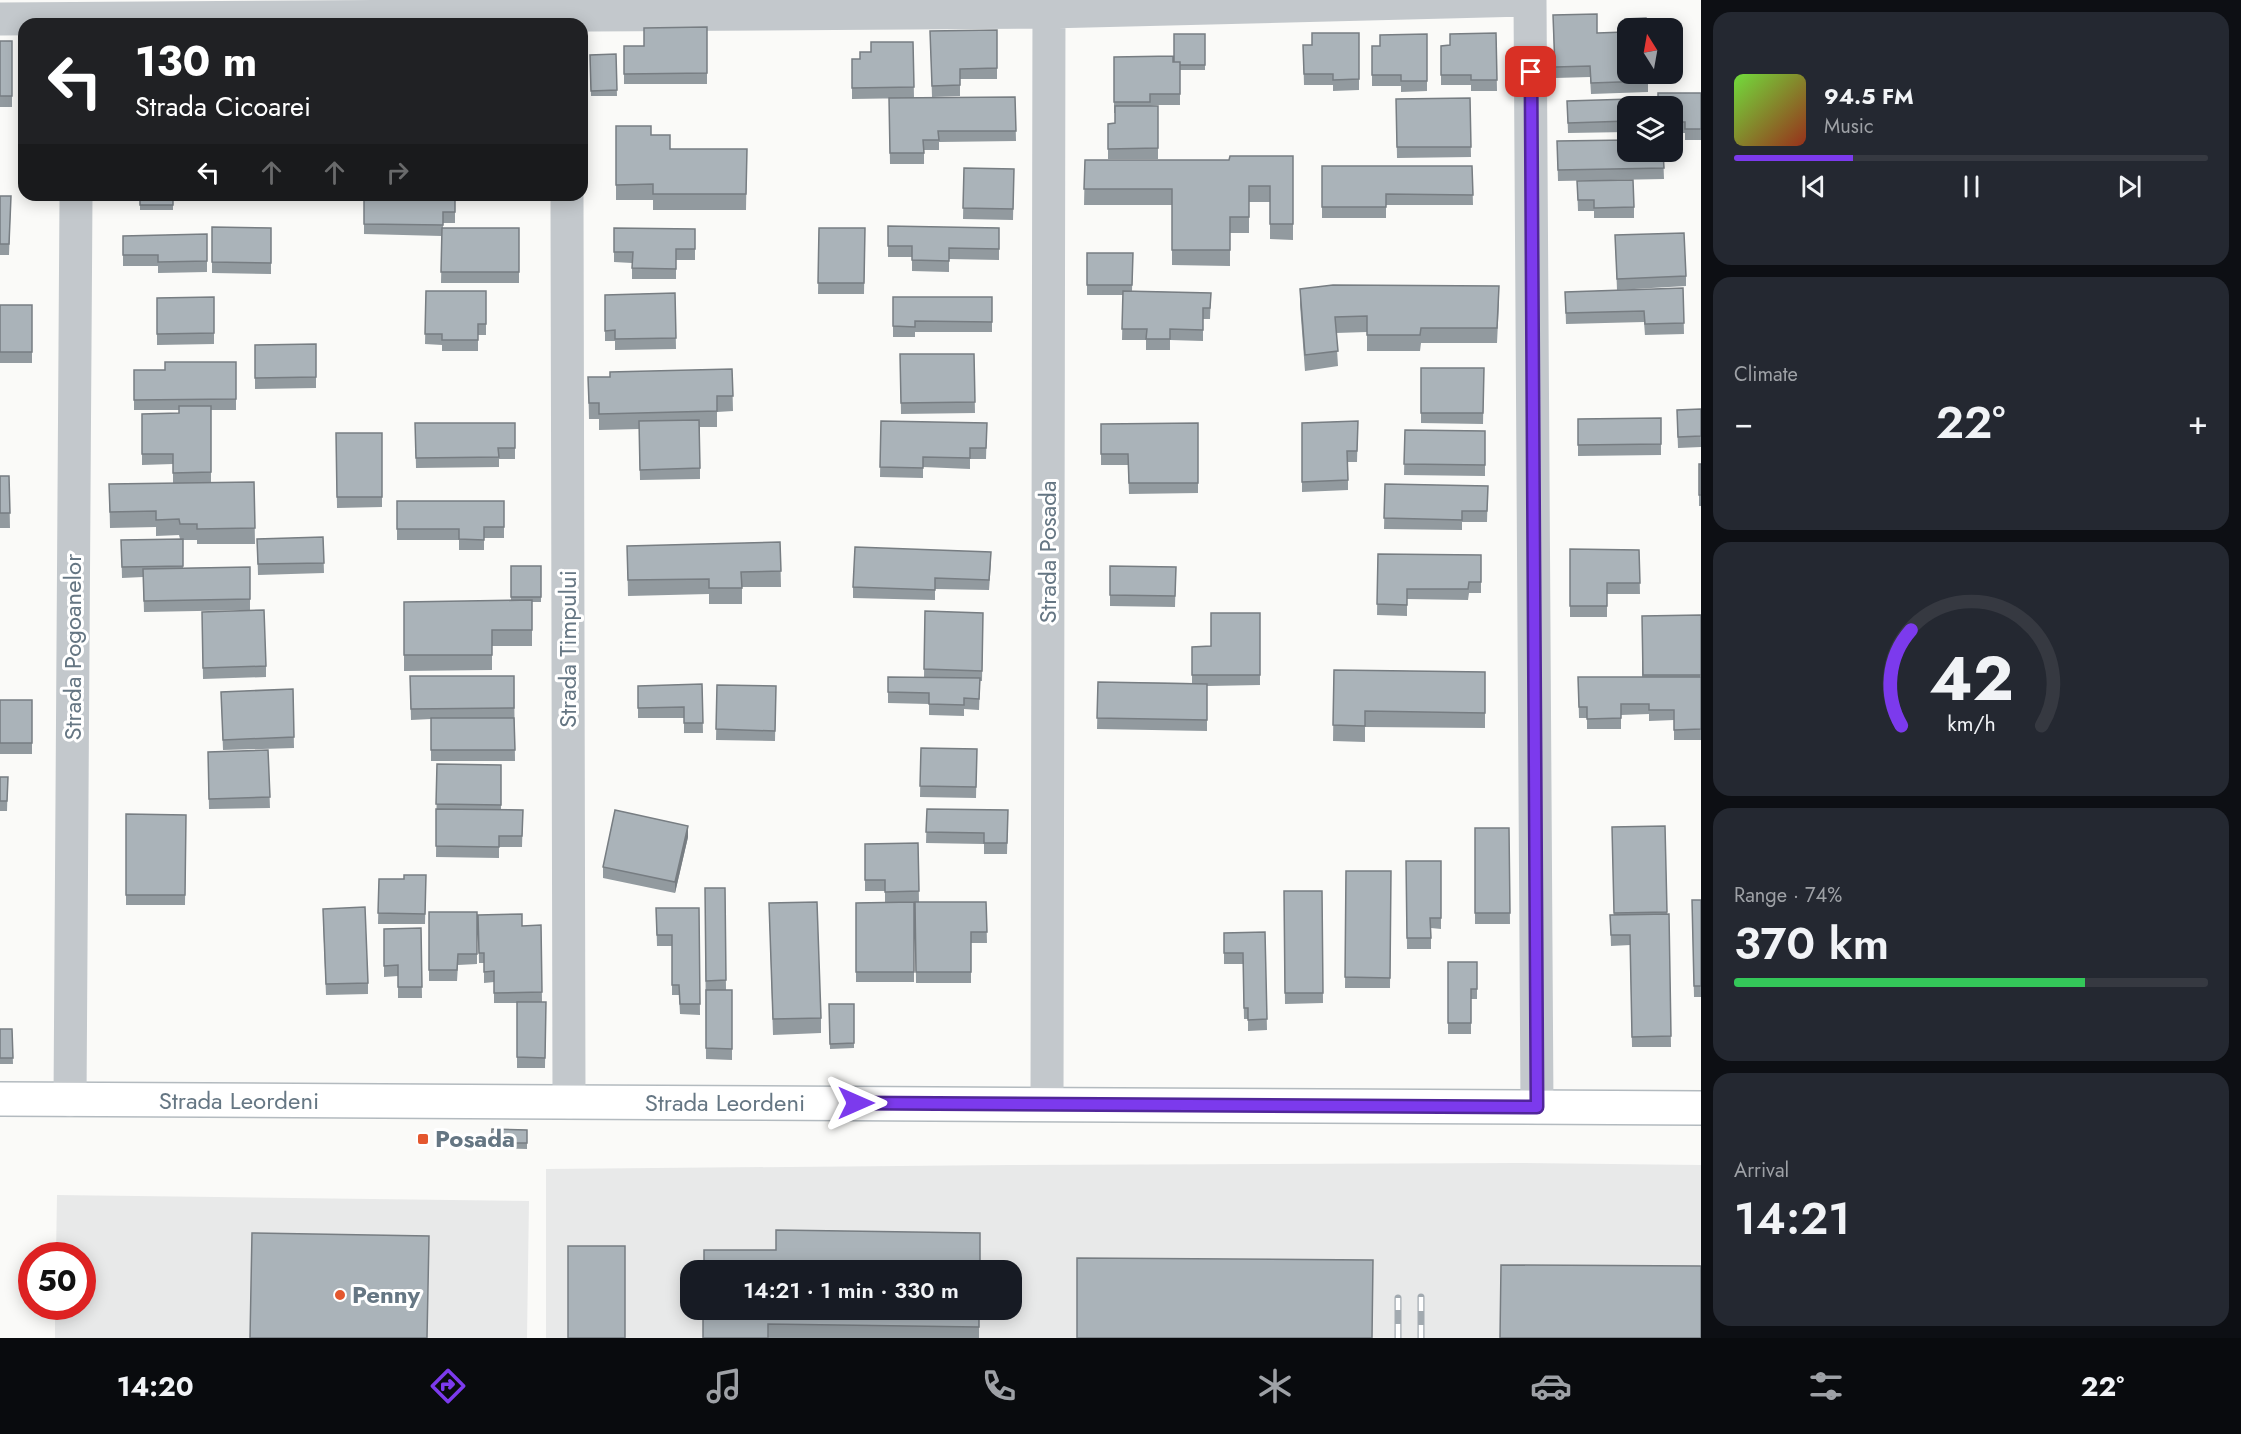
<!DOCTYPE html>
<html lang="en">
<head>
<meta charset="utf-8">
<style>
  body { margin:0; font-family:Jost,sans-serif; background:#242831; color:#f1f3f6; height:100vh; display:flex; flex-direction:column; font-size:22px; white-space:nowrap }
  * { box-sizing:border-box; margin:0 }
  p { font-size:20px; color:#9ea1a6 }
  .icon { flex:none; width:33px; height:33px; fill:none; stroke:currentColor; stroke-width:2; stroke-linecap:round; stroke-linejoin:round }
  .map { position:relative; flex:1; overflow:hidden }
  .panel { display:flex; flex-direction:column; gap:12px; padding:12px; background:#0d0f14; width:540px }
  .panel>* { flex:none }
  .hud { position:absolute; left:18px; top:18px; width:570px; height:183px; border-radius:18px; box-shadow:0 3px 15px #0003; background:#202124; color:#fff; overflow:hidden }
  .needle { width:39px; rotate:349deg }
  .controls { position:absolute; left:1617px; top:18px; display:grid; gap:12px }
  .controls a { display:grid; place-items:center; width:66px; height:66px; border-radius:12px; background:#171b24; box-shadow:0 3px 15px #0003; font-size:30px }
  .speed { position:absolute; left:18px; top:1242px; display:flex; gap:12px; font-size:30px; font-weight:700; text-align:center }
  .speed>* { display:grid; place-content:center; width:78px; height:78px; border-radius:50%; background:#171b24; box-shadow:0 3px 15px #0003; line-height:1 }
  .speed .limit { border:9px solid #d22; background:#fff; color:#111 }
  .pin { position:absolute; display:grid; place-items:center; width:51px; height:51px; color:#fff; margin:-26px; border-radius:12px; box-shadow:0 3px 9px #0006 }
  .me { position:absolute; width:66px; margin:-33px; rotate:90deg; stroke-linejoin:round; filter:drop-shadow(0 0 4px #0008) }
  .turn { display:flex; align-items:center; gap:21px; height:126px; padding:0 18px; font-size:27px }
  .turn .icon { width:78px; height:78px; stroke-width:2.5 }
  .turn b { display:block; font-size:42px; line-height:51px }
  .lanes { display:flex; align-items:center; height:57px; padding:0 18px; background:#0003; justify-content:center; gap:30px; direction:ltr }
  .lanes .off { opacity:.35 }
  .big { font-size:45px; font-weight:600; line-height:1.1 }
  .panel .widget { flex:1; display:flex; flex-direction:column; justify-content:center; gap:9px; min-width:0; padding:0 21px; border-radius:18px; background:#242831 }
  .panel .dial { align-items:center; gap:0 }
  .dial svg { height:156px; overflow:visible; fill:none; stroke:#363941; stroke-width:7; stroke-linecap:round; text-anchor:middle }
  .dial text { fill:#f1f3f6; stroke:none }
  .song { display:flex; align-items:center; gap:18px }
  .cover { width:72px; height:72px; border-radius:9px; background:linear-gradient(135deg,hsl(100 70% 55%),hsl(10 70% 35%)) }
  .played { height:6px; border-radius:3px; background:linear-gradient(90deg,#7c3aed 25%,#363941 25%) }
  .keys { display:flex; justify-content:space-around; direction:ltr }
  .heat { display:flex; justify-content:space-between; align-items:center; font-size:33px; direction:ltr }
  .charge { height:9px; border-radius:4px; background:linear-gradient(90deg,#34c759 74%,#363941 0) }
  .trip { position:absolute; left:680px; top:1260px; width:342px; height:60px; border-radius:18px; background:#171b24; box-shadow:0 3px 15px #0003; font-weight:600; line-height:60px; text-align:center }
  .menu { display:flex; height:96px; justify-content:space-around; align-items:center; background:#090b0e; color:#9ea1a6 }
  .menu .icon { width:42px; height:42px }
  .menu .current { color:#7c3aed }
  .menu b { font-size:27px; color:#f1f3f6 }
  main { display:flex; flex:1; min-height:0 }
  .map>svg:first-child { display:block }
  .built { fill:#e8e9e9; fill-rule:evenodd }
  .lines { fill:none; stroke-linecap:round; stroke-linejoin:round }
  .secondary-casing { stroke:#b3babf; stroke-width:36 }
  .minor { stroke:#c3c8cc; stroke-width:33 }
  .secondary { stroke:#fff; stroke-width:33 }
  .rail-casing { stroke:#a2aab0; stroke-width:7 }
  .rail { stroke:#fff; stroke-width:4.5; stroke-dasharray:14; stroke-linecap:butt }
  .wall { fill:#929a9f }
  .shaded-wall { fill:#777d82 }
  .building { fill:#aab3b9; stroke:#777d82; stroke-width:1.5 }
  .route-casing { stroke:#51269a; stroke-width:15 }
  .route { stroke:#7c3aed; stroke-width:10 }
  .poi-dot { fill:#e4572e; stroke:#fff; stroke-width:2 }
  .labels { text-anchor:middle; stroke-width:6; stroke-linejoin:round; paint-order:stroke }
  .street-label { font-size:24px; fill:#657683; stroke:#fff }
  .poi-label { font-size:24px; font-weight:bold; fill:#657683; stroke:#fff; text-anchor:start }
</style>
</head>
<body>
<main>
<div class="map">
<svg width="1701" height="1338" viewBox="0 0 1701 1338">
  <rect width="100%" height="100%" fill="#fafaf8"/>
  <path class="built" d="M1519,1163L1701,1165V1338H546V1169L1010,1165ZM690,1270H1011V1310H690Z
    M57,1195L529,1201L527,1338H55V1307L82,1306V1256L56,1255Z"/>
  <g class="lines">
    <defs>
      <path id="secondary" d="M0,1099L1701,1108"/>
    </defs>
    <use href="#secondary" class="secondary-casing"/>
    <path class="minor" d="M1530,0L1537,1107
      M0,19L1048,12L1530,0
      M567,195L569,1102
      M70,1100L76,195
      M1047,1103L1049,0"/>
    <use href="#secondary" class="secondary"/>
    <defs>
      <path id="rail" d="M1421,1297V1338
        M1398,1338V1298"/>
    </defs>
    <use href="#rail" class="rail-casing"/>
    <use href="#rail" class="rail"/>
  </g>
  <path class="wall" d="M1553,26L1597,33L1648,74V92L1591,94L1590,77L1555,78Z
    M707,27V84H624V46H644Z
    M997,30V79H960V96L932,97L930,31Z
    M1359,33V90L1333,91V85H1304L1303,45H1312Z
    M1496,33L1497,91H1471V85H1441V46L1450,45Z
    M1205,34V70H1180V105H1150L1158,106V159H1108V124L1115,123V113H1114V57L1173,62Z
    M1427,34V91L1401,92V86H1372V46H1380Z
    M0,41H12V107H0Z
    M913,42L914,98L852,99V59H860L871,52Z
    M616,54L617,96H591L590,55Z
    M1701,93V140H1685V133H1674V127H1672V106Z
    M1015,97L1016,141L939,142V150H924V164H890L889,98Z
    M1470,98L1471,157L1397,158L1396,99Z
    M1567,101L1628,106V132L1568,133Z
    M616,126L651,135L670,149H747L746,210H653V200H616Z
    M1557,141L1663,152L1664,179L1558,181Z
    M1293,156V240L1270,239V202H1249V233H1230V266L1172,265V205H1084L1085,160H1229Z
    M1322,166H1472L1473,205H1386V218H1322Z
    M964,168L1014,169L1013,220L963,219Z
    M1577,181L1634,207V218H1594V211H1578Z
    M140,195H173V210H140Z
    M364,195H455V223H443V228H519V283H441L442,236L364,234Z
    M0,196H11L9,255H0Z
    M888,226L999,228V260L949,259V272L912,271V257H888Z
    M212,227L271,228V274L212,273Z
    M614,228L695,229V260H676V279H632V263L614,262Z
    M819,228H865L864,294H818Z
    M207,234V272L158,273V266H123V236Z
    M1615,235L1686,276V286L1617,290Z
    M1087,253H1133L1132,291L1211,293L1210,319H1203V341L1170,340V350H1146V340H1122L1123,295H1087Z
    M1683,288L1684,334L1645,335L1644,322L1566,324L1565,292Z
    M1300,289L1499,302L1497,343H1421L1420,351H1367V332L1336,333L1338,366L1305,371L1300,305Z
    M426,291H486V335H478V351H442V345L425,344Z
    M675,293L676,349L615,350V341H605V295Z
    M214,297V344L157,345V298Z
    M893,297H992V332H915V337H893Z
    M0,305H32V363H0Z
    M316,344V388L255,389V345Z
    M900,354H974L975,413L901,414Z
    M236,362V410H211V483L254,482L255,544H197V540H183V568L250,567V610L144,612L143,577L122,578L121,540L180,539L179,535L156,536V527L110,528L109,484L173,483V464L142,465V414L179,413V410H134V370H165Z
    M1421,368H1484L1483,424L1421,423Z
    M732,369L733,411L717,412V427H700V479L640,480L639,429L599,430V419H589L588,377H610Z
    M1701,409V447L1678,448L1677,421Z
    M1661,418V455L1578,456V419Z
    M881,421L987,423L986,459H970V469L923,467V478L880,477Z
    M1358,421L1357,462H1348V490L1302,492V423Z
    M415,423H515V459H499V467L416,468Z
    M1198,423V493L1129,494L1128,465H1101V424Z
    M1405,430L1485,431V476L1404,475Z
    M336,433H382V507L337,508Z
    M1699,464H1701V506H1699Z
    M0,476H9L10,528H0Z
    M1385,484L1488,486L1487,522H1462V530L1384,529Z
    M397,501H504V538H484V550H459V540H397Z
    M323,537L324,573L258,575L257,539Z
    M780,542L781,587H742V604H709V594L628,596L627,546Z
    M1570,549L1639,550L1640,594H1607V617H1570Z
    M1378,554L1481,555V593H1469L1468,600L1407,599V616L1377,615Z
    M991,563L989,590L935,589V600L853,598V587Z
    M511,566H541V602H532V646H492V670L404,671V602L511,601Z
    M1110,566L1176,567L1175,607L1110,606Z
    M925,611L983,613L982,681H980L979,710L964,709V716L929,715V704L888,703V677H924Z
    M202,612L266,666V677L203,679Z
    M1260,613V685L1207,686V731L1097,729L1098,682L1192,683V647L1211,646Z
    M1701,615V740H1674V720L1649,721V714L1621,715V729H1587V718H1579L1578,677H1642V616Z
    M1334,670L1485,672V728L1365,727V742L1333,741Z
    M410,676H514L515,761H431V719L411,720Z
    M702,684L703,733H684V718H638V686Z
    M717,685L776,686L775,741L716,740Z
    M293,689L294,748L223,750L221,692Z
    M0,700H32V754H0Z
    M921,748L977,749L976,798L920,797Z
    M268,750L270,808L209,809L208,752Z
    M437,764L501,765V810H523L522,847H499V858L436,857Z
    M0,777H8L7,811H0Z
    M927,809L1008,810L1007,854H984V844L926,843Z
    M126,814L186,815L185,905H126Z
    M1665,826L1667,914H1669L1671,1047H1632L1630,945L1611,946L1610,915H1614L1612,827Z
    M1475,828H1509L1510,924H1475Z
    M688,837L675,893L603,878V867Z
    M918,843L919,902H986L987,943H971V983H916L915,902H911H914V982H856V903L885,902V891H865V844Z
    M1406,861H1441V929L1431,928V949H1407Z
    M1346,871H1391L1390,988H1345Z
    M426,875L425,924H378L379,879H404Z
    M705,888H725L726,990H732V1060L706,1059Z
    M1284,891H1322L1323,1003L1285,1004Z
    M1692,900H1701V997H1694Z
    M769,903L821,1018V1033L773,1035Z
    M656,908H699L700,1015L680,1014L679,995H672V946H657Z
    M429,912H477V964L458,965L457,981H429Z
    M478,915L522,926L541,925L542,1002H546L545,1068H517V1003H494V982L484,983V963H479Z
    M323,919L368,983V994L326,995Z
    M421,928L422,998H398V976L384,977V929Z
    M1265,932L1267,1030L1248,1031V1019H1244L1243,964H1224V933Z
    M1448,962H1477V999H1471V1034H1448Z
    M829,1004H854V1048L830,1049Z
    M0,1029H12L13,1064H0Z
    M492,1129L527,1130V1149L491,1148Z
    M703,1310H979V1338H703Z"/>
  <path class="shaded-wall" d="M688,826V837L675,893V882Z"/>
  <path class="building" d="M1597,14V33L1625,32V19L1646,18V28H1628V74H1648V81L1591,83L1590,66L1555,67L1553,15Z
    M707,27V73L624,74V46H644V28Z
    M997,30V68L960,69V85L932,86L930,31Z
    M1312,33H1359V79L1333,80V74H1304L1303,45H1312Z
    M1496,33L1497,80H1471V75H1441V46L1450,45V34Z
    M1174,34H1205V65H1180V62H1174Z
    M1427,34V81H1401V75H1372V46H1380V35Z
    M0,41H12V96H0Z
    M871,42H913L914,87L852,88V59H860V52H871Z
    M616,54L617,90L591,91L590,55Z
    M1173,56V62H1180V94H1150V102H1114V57Z
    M1658,93H1701V129H1685V122H1674V116H1672V106H1658Z
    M1015,97L1016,131H938L939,140H923L924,153H890L889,98Z
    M1470,98L1471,147H1397L1396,99Z
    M1631,99V106H1628V121L1568,123L1567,101Z
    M1654,104V106H1631V105Z
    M1115,106H1158V148L1108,149V124L1115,123Z
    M616,126H651V135H670V149H747L746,194H653V184L616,185Z
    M1628,140V152H1663L1664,168L1558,170L1557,141Z
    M1230,156H1293V224H1270V186H1249V217H1230V250H1172V189H1084L1085,160H1229Z
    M1322,166H1472L1473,195L1386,194V207H1322Z
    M964,168L1014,169L1013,209L963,208Z
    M1633,180L1634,207L1594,208V200H1578L1577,181Z
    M140,195H173V205H140Z
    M364,195H455V212H443V225L364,224Z
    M0,196H11L9,244H0Z
    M888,226L999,228V249L949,248V261L912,260V246H888Z
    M212,227L271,228V263L212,262Z
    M442,228H519V272H441Z
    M614,228L695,229V249H676V269L632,268L633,252H614Z
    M819,228H865L864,283H818Z
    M1684,233L1686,276L1617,279L1615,235Z
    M207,234V261L158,262V255H123V236Z
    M1087,253H1133L1132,285H1087Z
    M1333,285L1499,286L1497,328H1421L1420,335H1367V316L1335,317L1338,351L1305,355L1300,289Z
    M1683,288L1684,323L1645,324L1644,311L1566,313L1565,292Z
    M426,291H486V324H478V340H442V334H425Z
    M1123,291L1211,293L1210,308H1203V330L1170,329V339H1146L1147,329H1122Z
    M675,293L676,338L615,339V330L605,331V295Z
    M214,297V333L157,334V298Z
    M893,297H992V322L915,321V327L893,326Z
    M0,305H32V352H0Z
    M316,344V377L255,378V345Z
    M900,354H974L975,402L901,403Z
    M165,362H236V399L134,400V370H165Z
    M1421,368H1484L1483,413H1421Z
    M732,369L733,396H717V411L599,414V403H589L588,377H610V372Z
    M179,406H211V472L173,473V454H142V414L179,413Z
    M1701,409V436L1678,437L1677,410Z
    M1661,418V444L1578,445V419Z
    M699,420L700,468L640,470L639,421Z
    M881,421L987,423L986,448H970V458L923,457V468L880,467Z
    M1358,421L1357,451H1347L1348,480L1302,482V423Z
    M415,423H515V448H498L499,457L416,458Z
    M1198,423V483H1129L1128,454H1101V424Z
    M1405,430L1485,431V465L1404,464Z
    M336,433H382V497H337Z
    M1699,464H1701V495H1699Z
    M0,476H9L10,513H0Z
    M254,482L255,528L197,529V524H180L179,519L156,520V511L110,512L109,484Z
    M1385,484L1488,486L1487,511H1462V520L1384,518Z
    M397,501H504V527H484V540L459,539V529H397Z
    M323,537L324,563L258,564L257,539Z
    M183,539V566L122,567L121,540Z
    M780,542L781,571L741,572L742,588H709V579L628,580L627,546Z
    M855,547L991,552L989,580L935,578V590L853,587Z
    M1570,549L1639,550L1640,583H1607V606H1570Z
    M1378,554L1481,555V582H1469L1468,589H1407V605L1377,604Z
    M511,566H541V597H511Z
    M1110,566L1176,567L1175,596L1110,595Z
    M250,567V599L144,601L143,569Z
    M532,600V630H492V655H404V602Z
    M264,610L266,666L203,668L202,612Z
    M925,611L983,613L982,671L924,669Z
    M1211,613H1260V675H1192V647L1211,646Z
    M1701,615V675H1643L1642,616Z
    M1334,670L1485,672V713L1365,711V726L1333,725Z
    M410,676H514V708L411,709Z
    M888,677L980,678L979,699L964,698V705L929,704V693L888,692Z
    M1578,677H1701V729L1674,730V710H1649V704H1621V718L1587,719V707H1579Z
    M1098,682L1207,684V720L1097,718Z
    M702,684L703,723H684V707L638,708V686Z
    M717,685L776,686L775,731L716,729Z
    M293,689L294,737L223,740L221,692Z
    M0,700H32V743H0Z
    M431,718H514L515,750H431Z
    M921,748L977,749L976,787L920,786Z
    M268,750L270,797L209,799L208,752Z
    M437,764L501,765V805L436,804Z
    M0,777H8L7,801H0Z
    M436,809L523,810L522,836H499V847L436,846Z
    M927,809L1008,810L1007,843H984V833L926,832Z
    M615,810L688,826L675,882L603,867Z
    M126,814L186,815L185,895H126Z
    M1665,826L1667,912L1614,913L1612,827Z
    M1475,828H1509L1510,913H1475Z
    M918,843L919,891L885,892V880H865V844Z
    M1406,861H1441V918H1430L1431,938H1407Z
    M1346,871H1391L1390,978L1345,977Z
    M404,875H426L425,914L378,913L379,879H404Z
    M705,888H725L726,980L706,981Z
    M1284,891H1322L1323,993H1285Z
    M1692,900H1701V986H1694Z
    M817,902L821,1018L773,1019L769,903Z
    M914,902V972H856V903Z
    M915,902H986L987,932H971V972H916Z
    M365,907L368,983L326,984L323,909Z
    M656,908H699L700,1004H680L679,985H672V935H657Z
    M429,912H477V954H458L457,970H429Z
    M522,914V926L541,925L542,992L494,993V971L484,972V953H479L478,915Z
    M1669,914L1671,1036L1632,1037L1630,935H1611L1610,915Z
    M421,928L422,987H398V965L384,966V929Z
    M1265,932L1267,1019L1248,1020V1008H1244L1243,953H1224V933Z
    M1448,962H1477V989H1471V1023H1448Z
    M706,990H732V1049L706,1048Z
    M517,1002H546L545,1058L517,1057Z
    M829,1004H854V1043L830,1044Z
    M0,1029H12L13,1058H0Z
    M492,1129L527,1130V1143H491Z
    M776,1230L980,1233V1270H704V1250H776Z
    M252,1233L429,1236L427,1338H250Z
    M568,1246H625V1338H568Z
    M1077,1258L1373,1260L1372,1338H1077Z
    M1501,1265L1701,1266V1338H1500Z
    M703,1310H979V1327L768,1324V1338H703Z"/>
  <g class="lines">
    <defs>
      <path id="route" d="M856,1103L1537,1107L1531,72"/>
    </defs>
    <use href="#route" class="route-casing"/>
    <use href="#route" class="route"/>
  </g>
  <g class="poi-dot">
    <rect x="417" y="1133" width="12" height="12" rx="3"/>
    <circle cx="340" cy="1295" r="6"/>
  </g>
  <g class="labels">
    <g class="street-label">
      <text transform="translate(1048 552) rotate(-90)" y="8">Strada Posada</text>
      <text transform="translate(73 647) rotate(-90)" y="8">Strada Pogoanelor</text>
      <text transform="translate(568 649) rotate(-90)" y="8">Strada Timpului</text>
      <text x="239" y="1109">Strada Leordeni</text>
      <text x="725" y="1111">Strada Leordeni</text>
    </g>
    <g class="poi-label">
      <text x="435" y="1147">Posada</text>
      <text x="352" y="1303">Penny</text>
    </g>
  </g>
</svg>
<div class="controls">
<a><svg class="needle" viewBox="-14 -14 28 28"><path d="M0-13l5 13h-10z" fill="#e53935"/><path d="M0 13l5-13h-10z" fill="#9ea1a6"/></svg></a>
<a><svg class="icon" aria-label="layers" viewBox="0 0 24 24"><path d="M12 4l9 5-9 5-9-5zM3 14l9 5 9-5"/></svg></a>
</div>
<div class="speed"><div class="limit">50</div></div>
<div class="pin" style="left:1531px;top:72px;background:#d93025"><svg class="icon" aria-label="arrive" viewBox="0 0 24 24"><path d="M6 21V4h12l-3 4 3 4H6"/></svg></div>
<svg class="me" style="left:856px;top:1103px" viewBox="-20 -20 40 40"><path d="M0-17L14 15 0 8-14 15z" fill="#7c3aed" stroke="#fff" stroke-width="4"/></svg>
<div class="trip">14:21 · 1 min · 330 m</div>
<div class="hud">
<div class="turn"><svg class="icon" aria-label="left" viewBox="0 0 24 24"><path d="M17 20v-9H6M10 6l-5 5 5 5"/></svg><div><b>130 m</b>Strada Cicoarei</div></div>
<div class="lanes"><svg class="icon" aria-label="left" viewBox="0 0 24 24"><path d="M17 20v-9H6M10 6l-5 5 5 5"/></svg><svg class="icon off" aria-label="ahead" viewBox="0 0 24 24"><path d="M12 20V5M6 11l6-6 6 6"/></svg><svg class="icon off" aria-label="ahead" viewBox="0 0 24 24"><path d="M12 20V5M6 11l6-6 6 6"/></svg><svg class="icon off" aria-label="right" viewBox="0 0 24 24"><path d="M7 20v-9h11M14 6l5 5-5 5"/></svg></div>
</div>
</div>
<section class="panel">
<div class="widget">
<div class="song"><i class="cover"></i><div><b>94.5 FM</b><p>Music</p></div></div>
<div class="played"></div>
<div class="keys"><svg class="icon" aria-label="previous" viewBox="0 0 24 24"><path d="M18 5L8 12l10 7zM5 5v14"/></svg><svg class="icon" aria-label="pause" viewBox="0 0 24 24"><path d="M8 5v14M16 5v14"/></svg><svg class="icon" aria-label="next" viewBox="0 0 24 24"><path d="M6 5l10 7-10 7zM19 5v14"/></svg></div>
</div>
<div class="widget"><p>Climate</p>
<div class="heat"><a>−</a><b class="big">22°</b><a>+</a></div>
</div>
<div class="widget dial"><svg viewBox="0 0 100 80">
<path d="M14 69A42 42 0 1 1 86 69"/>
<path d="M14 69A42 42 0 0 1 19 20" stroke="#7c3aed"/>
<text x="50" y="56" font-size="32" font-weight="700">42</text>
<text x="50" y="72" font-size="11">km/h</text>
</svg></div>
<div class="widget"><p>Range · 74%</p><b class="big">370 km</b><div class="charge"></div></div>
<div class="widget"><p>Arrival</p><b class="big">14:21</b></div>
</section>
</main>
<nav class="menu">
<b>14:20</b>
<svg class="icon current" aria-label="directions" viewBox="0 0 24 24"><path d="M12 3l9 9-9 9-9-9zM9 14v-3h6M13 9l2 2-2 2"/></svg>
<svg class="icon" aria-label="music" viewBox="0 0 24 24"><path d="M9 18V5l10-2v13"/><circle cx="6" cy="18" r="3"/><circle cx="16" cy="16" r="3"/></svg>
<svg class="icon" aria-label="phone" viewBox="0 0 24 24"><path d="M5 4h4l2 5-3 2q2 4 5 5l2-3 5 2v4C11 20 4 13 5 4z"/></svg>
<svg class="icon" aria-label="climate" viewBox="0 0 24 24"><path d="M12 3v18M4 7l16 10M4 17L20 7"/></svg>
<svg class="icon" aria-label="car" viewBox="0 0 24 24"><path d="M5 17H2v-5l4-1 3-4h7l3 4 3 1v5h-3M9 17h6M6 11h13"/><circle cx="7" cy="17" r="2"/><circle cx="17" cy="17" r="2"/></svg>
<svg class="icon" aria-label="filters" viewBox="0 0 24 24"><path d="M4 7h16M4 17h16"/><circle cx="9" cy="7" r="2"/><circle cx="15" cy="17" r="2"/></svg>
<b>22°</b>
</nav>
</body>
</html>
